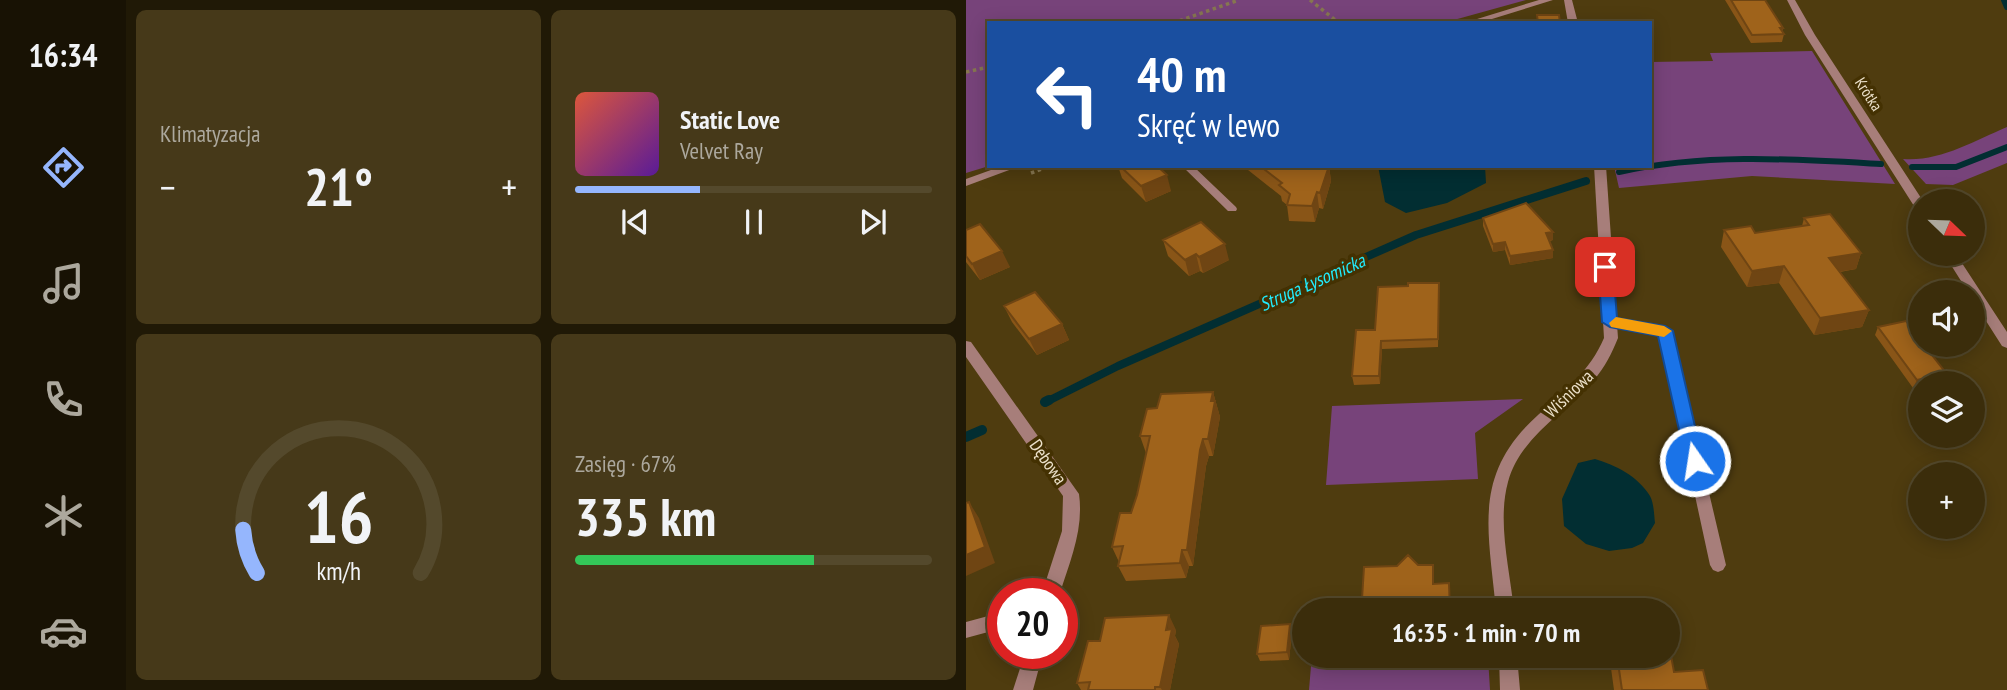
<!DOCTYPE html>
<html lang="pl">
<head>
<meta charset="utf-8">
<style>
  body { margin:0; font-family:"PT Sans Narrow",sans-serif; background:#463919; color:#f1f3f6; height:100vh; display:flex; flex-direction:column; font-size:26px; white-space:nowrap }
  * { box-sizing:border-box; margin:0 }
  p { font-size:23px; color:#aca89d }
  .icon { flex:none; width:38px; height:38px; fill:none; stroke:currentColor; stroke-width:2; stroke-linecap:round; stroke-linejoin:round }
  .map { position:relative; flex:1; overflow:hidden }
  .drawer { display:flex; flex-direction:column; gap:10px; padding:10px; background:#201906; width:840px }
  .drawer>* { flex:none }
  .hud { position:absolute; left:21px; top:21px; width:665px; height:147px; border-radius:0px; box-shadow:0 4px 18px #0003,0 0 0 2px #54492c; background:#1a4fa0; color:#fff; overflow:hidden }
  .needle { width:46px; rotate:113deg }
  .controls { position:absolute; left:942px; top:189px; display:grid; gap:14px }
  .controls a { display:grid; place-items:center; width:77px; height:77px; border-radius:50%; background:#3b2d0b; box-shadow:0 4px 18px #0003,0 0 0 2px #54492c; font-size:35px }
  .speed { position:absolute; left:21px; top:578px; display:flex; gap:14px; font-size:35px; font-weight:700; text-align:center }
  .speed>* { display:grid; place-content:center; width:91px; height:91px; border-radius:50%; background:#3b2d0b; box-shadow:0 4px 18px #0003,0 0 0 2px #54492c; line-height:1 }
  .speed .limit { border:10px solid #d22; background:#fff; color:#111 }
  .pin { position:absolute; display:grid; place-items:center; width:60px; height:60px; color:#fff; margin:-30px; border-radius:14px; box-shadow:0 4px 10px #0006 }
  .me { position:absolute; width:77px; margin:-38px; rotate:347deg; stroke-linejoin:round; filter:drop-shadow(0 0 5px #0008) }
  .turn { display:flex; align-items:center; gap:24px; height:147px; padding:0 35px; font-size:32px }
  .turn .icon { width:91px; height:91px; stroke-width:2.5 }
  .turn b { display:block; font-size:49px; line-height:60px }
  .big { font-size:52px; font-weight:700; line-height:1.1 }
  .drawer .card { flex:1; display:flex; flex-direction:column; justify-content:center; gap:10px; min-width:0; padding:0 24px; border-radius:10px; background:#463919 }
  .drawer .dial { align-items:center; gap:0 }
  .dial svg { height:182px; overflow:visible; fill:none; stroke:#54492c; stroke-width:7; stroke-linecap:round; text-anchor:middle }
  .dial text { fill:#f1f3f6; stroke:none }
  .song { display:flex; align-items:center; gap:21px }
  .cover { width:84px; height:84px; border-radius:10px; background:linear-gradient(135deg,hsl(10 70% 55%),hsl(270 70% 35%)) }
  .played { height:7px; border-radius:4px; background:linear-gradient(90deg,#95b6fd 35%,#54492c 35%) }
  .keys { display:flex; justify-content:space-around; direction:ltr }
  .heat { display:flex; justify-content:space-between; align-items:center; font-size:38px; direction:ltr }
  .charge { height:10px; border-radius:5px; background:linear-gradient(90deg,#34c759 67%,#54492c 0) }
  .drawer .tiles { flex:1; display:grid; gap:10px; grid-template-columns:repeat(2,1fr) }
  .trip { position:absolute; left:326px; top:598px; width:388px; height:70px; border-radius:35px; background:#3b2d0b; box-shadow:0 4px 18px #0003,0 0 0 2px #54492c; font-weight:700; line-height:70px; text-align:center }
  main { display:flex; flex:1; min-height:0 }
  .menu { display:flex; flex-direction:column; width:126px; justify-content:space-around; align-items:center; background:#181204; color:#aca89d }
  .menu .icon { width:49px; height:49px }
  .menu .on { color:#95b6fd }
  .menu b { font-size:32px; color:#f1f3f6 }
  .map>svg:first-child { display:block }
  .green { fill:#77437a }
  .water { fill:#022e32 }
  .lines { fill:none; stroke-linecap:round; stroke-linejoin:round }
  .stream-far2 { stroke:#022e32; stroke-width:6 }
  .stream-far1 { stroke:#022e32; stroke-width:8 }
  .stream { stroke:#022e32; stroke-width:10 }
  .path { stroke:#867650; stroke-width:3.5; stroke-dasharray:3.5 3.5; stroke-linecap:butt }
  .service { fill:#a77e7a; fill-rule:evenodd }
  .minor { fill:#a77e7a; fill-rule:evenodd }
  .wall { fill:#895517 }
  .shaded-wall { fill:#6f4513 }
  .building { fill:#9f631b; stroke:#6f4513; stroke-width:2 }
  .route { fill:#1a73e8; stroke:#114b97; stroke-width:2 }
  .slow { fill:#f59e0b }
  .labels { text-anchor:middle; stroke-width:7; stroke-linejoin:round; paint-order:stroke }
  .far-street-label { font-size:16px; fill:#ece1ca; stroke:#443102 }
  .street-label { font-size:18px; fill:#ece1ca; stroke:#443102 }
  .water-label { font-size:19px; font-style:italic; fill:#21ecfd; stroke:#443102 }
</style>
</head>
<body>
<main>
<nav class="menu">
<b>16:34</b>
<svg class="icon on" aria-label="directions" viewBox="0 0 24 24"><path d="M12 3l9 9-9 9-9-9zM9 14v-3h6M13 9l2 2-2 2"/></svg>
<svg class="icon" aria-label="music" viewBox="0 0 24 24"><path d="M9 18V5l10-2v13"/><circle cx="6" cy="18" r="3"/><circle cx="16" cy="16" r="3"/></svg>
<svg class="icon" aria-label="phone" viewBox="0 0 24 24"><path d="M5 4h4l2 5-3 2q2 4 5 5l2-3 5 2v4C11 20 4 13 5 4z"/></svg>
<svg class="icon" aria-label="climate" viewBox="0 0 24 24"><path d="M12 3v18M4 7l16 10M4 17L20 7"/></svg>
<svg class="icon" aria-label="car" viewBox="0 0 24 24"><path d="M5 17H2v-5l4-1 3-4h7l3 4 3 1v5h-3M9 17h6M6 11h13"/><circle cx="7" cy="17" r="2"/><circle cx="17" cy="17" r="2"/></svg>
</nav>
<section class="drawer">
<div class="tiles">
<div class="card"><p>Klimatyzacja</p>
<div class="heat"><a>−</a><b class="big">21°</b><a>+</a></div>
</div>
<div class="card">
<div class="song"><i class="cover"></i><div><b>Static Love</b><p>Velvet Ray</p></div></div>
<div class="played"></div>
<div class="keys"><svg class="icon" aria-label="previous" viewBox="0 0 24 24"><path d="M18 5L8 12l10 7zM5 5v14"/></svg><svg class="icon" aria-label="pause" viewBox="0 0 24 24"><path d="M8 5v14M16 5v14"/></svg><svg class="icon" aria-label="next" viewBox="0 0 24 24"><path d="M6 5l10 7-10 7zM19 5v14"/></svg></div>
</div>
<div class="card dial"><svg viewBox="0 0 100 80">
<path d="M14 69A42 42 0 1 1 86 69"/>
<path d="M14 69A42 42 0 0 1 8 50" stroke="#95b6fd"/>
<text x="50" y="56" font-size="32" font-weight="700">16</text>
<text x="50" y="72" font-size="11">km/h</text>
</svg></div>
<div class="card"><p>Zasięg · 67%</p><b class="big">335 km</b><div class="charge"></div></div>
</div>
</section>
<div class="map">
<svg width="1041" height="690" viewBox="0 0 1041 690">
  <rect width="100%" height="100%" fill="#4f3c0f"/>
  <path class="green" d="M0,0H560L477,23H23V166L0,173Z
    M846,51L929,184L786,176L653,188L648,166H684V62L747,61L744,53Z
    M1041,127V163L987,185L960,184L937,159C973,162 1008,141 1041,127Z
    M557,399L509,433L512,479L360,485L366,406Z
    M522,657L524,690H343L345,666Z"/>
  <path class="water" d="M412,166H519L520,183L481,203L440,213L419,202Z
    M629,459C649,465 672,476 684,496C688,503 688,515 689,523L677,543L666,548L643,551L620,544L598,526L596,499L612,463Z"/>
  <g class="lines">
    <path class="stream-far2" d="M1038,0L1041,7
      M946,167H990L1041,147
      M653,172C740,153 827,159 915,164"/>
    <path class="stream-far1" d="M80,402L152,366L450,235L620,181"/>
    <path class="stream" d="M79,402L83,400
      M0,437L16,430"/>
    <path class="path" d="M344,0L373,23
      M207,23L273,0
      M0,72L23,67
      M65,173L84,166"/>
    <path class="service" d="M216,166H227L270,207L271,209L270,211H262Z
      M644,318L699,327L705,331L760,565L757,570L752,572L747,570L744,565L694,334L640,325L638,322Z"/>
    <path class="minor" d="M573,0H587L513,23H498Z
      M598,0H606L612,23H602Z
      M821,0H829L849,35L957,201H954V210L948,206L839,35Z
      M36,166H54L0,186V179Z
      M628,166H640L652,338C646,353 639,367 628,380C599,413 554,437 542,482C531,522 544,570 548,611H530C523,531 505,475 572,415C598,392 624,371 638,338Z
      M978,254H990L1041,332V348L1036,346L1006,299V292H1002Z
      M0,341L5,342L113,494C118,529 104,561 94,593H76L96,531L97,496L0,357Z
      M37,612V628L0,638V622Z
      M59,653H77L67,690H47Z
      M533,656H551L554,690H534Z"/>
  </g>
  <path class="wall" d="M759,0H799L817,28L816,32L818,34L816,42L785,43Z
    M152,166H191L205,191L180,202L156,178Z
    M277,166H363L365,181L357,209L353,208L349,222L323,221L321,205L316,201L315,196Z
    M517,218L587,240L584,241L587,250V258L544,265L539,250L527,252L517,226Z
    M838,218L895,253L890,269L874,272L903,310L896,327L848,335L813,283L781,287L755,247L758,230L789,233L836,226Z
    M0,230L44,267L14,280L0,262Z
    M197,240L263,260L237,273L234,271L223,276L202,256Z
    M473,291L472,347L416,349L414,384L388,385L386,376L409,330Z
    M38,306L96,324L103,340L71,355L46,322Z
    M912,327L976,381L969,383H954V387L947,388L909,335Z
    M247,392L254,417L247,456H243L240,466L227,566H223L220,578L160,581L152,566L153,562L146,547L165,513L171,495L180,453L174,436L191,408Z
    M431,566L404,607H397L396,599Z
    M324,624L326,632L323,660L294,661L291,654Z
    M210,630L209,636L213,644L204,690H115L111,683L134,641Z
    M645,656H702L708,672L742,690H648L644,661Z"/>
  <path class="shaded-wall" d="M363,166L365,181L357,209L354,193Z
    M201,175L205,191L180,202L175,186Z
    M351,192L353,208L349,222L346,206Z
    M587,232V240L580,241V233Z
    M539,242V250L527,252V244Z
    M259,244L263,260L237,273L233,257Z
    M587,250V258L544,265V256Z
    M36,251L44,267L14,280L6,264Z
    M895,253L890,269L858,274L863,258Z
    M230,254L234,271L223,276L219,260Z
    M818,266L813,283L781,287L786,271Z
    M903,310L896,327L848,335L854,318Z
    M96,324L103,340L71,355L63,339Z
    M415,341L416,349L414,384L413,376Z
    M980,373L976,381L969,383H954V387L947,388L951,380Z
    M247,392L254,417L247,456L242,439L245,401Z
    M237,439L243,456L240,466L227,566L221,550L234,450Z
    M3,502L13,518L29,563L0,576V555Z
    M216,550L223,566L220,578L214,563Z
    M203,615L210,630L209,636L213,644L204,690H196L194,687Z
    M324,624L326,632L323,660L321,652Z"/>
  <path class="building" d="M765,0H799L817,28H814L818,34L786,35Z
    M571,15H593L594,23H572Z
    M154,166H191L201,175L175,186Z
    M294,166H363L354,193L351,192L346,206L321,205L324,194L313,185L316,183Z
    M560,203L587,232L580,233L587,250L544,256L539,242L527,244L517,218Z
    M864,214L895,253L863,258L903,310L854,318L818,266L786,271L758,230L785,226L789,233L843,225L838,218Z
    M235,222L259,244L233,257L230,254L219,260L197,240Z
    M14,224L36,251L6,264L0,256V230Z
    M442,283H473L472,339L415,341L413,376H386L390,330H409L412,287L442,286Z
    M69,292L96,324L63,339L38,306Z
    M940,321L954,339V345H958L980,373L951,380L912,327Z
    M247,392L245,401H249L242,439H237L234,450L221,550H216L214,563L152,566L157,546L146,547L154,513H165L171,495L184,436H174L181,409L191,408L195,394Z
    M3,502L19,547L0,555V503Z
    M442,555L452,565H467V584L483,583L484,611H404V599H396L398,567L431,566Z
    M203,615L200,630L206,629L194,687H189V690H122L124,682L111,683L122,641H134L139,618Z
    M324,624L321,652L291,654L295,626Z
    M702,639L708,672L737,670L742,690H656L651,656H702Z"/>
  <path class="route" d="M639,262L647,267L651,318L699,326L707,331L737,461L735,466H722L720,461L692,336L644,327L636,322L632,267Z"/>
  <path class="slow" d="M650,317L698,326L706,331L698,337L645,327L643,323Z"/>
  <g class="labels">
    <g class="far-street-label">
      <text transform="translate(903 94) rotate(57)" y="6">Krótka</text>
    </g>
    <g class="street-label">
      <text transform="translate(603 394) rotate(-44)" y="6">Wiśniowa</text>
      <text transform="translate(82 462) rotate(55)" y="6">Dębowa</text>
    </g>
    <g class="water-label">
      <text transform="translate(346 282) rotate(-24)" y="7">Struga Łysomicka</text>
    </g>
  </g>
</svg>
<div class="controls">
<a><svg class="needle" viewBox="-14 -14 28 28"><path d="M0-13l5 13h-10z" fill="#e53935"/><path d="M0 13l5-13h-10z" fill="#aca89d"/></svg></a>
<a><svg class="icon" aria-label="sound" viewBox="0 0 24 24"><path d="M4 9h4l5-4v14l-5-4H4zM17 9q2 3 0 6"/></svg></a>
<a><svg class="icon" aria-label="layers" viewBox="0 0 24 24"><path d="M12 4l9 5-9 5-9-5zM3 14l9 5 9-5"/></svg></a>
<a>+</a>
</div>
<div class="speed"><div class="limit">20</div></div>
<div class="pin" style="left:639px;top:267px;background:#d93025"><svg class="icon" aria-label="arrive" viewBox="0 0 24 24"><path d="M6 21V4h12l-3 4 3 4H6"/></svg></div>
<svg class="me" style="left:729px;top:461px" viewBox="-20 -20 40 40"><circle r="17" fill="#1a73e8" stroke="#fff" stroke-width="3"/><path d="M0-11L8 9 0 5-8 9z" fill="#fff"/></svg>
<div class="trip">16:35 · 1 min · 70 m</div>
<div class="hud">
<div class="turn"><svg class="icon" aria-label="left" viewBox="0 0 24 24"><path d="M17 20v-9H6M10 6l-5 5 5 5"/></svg><div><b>40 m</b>Skręć w lewo</div></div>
</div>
</div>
</main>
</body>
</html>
